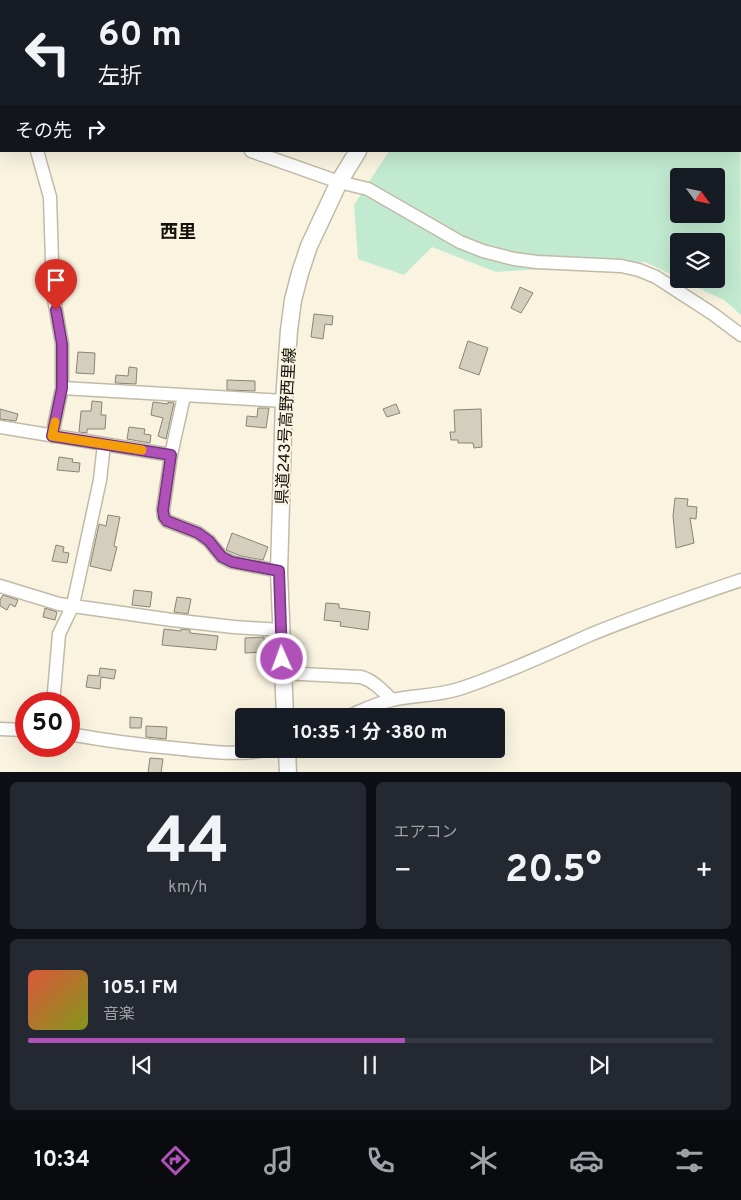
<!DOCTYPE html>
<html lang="ja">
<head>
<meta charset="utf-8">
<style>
  body { margin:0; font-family:Overpass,"Noto Sans JP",sans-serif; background:#242831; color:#f1f3f6; height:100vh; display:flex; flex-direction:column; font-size:19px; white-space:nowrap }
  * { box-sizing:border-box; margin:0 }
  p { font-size:16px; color:#9ea1a6 }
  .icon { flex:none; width:28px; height:28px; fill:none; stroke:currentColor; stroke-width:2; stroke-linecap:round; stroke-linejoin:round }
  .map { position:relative; height:772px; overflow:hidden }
  .side { display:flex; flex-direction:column; gap:10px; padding:10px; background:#0d0f14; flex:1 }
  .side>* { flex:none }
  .top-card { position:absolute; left:0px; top:0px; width:741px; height:152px; box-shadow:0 5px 20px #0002; background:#171b24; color:#f1f3f6; overflow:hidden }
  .needle { width:32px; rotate:123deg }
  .buttons { position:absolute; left:670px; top:168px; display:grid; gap:10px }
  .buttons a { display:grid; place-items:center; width:55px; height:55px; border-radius:5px; background:#171b24; box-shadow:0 5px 20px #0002; font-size:25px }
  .speed { position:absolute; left:15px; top:692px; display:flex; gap:10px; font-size:25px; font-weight:700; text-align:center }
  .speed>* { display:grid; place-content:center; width:65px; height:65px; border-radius:50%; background:#171b24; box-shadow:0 5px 20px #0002; line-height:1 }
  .speed .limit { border:8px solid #d22; background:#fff; color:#111 }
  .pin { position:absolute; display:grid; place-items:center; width:42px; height:42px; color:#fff; margin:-51px -21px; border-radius:50% 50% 50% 0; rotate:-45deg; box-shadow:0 0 5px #0007 }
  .pin .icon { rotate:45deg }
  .me { position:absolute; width:55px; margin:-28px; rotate:358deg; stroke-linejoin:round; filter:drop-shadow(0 0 4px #0008) }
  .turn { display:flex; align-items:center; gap:18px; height:105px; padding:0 15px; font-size:22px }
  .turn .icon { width:65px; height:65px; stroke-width:2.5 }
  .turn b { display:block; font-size:35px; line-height:42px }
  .then { display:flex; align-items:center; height:48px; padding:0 15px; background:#0003; gap:10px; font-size:19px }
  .big { font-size:38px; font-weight:700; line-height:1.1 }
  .side .widget { flex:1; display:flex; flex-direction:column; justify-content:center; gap:8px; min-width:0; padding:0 18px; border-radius:8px; background:#242831 }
  .side .dial { align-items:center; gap:0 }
  .dial b { font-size:65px; line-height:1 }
  .song { display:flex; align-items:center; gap:15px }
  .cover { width:60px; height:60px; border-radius:8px; background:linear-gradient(135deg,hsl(10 70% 55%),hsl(70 70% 35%)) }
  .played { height:5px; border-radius:2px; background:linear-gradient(90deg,#b051ba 55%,#363941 55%) }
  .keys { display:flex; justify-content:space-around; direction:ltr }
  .heat { display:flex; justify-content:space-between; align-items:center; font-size:28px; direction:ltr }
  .side .tiles { flex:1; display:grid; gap:10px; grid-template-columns:1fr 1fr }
  .widget:last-child { grid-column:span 2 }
  .trip { position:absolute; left:235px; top:708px; width:270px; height:50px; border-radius:5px; background:#171b24; box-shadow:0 5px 20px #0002; font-weight:700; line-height:50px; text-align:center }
  .menu { display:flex; height:80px; justify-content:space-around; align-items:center; background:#090b0e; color:#9ea1a6 }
  .menu .icon { width:35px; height:35px }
  .menu .current { color:#b051ba }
  .menu b { font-size:22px; color:#f1f3f6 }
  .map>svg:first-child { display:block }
  .green { fill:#c2ead1; fill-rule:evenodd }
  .building { fill:#d4cebc; stroke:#8a8573 }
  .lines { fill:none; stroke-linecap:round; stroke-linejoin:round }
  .minor-casing { stroke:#c0bba8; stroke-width:15 }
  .major-casing { stroke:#c0bba8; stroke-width:19 }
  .minor { stroke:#fff; stroke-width:12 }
  .major { stroke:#fff; stroke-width:16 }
  .route-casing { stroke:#723579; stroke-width:12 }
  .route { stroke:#b051ba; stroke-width:9 }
  .slow { stroke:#f59e0b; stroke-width:9 }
  .labels { text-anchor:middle; stroke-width:4; stroke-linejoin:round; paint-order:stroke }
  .street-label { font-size:16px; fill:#14120c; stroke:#f9f3e0 }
  .neighbourhood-label { font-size:18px; font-weight:bold; fill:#14120c; stroke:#f9f3e0 }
</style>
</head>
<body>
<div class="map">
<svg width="741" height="773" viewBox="0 0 741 773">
  <rect width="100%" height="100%" fill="#f9f3e0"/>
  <path class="green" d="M740,76L741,315L724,300L679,279H716V241H679V278L645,262L496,272L432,247L404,275L358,259L354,205L389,151H740ZM679,176H716V214H679Z"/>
  <path class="building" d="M520,287L533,293L521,313L511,308Z
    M314,314L333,316L332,325L325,324L323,339L311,337Z
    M468,341L488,348L479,375L459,368Z
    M78,352L95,353L94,374L76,373Z
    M129,367L137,368L136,384L115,383L116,375L128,376Z
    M227,380L255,381V391L227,390Z
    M92,401L102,402L101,415H106L105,429H87V433L79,432L81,411H91Z
    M153,402L168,404V402L174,403L166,439L158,436L163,418L151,415Z
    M396,404L400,413L387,417L383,409Z
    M258,408H269L266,428L246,426L247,416L257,417Z
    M0,409L18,414L16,421L0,419Z
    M481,409L482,447L474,448L473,443H458V440H451L450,432H455L454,410Z
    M129,427L145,429L144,434L151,435L150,443L127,439Z
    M59,457L73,459L72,462L80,463L79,472L57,470Z
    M675,498L688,499L687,506L697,507L696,519L690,518L694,543L676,548L673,516Z
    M108,515L120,517L114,546L117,547L111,571L90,566L99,524L106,526Z
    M232,533L268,547L263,560L241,556L226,550Z
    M56,545L64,547L63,552L69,553L67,563L52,561Z
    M134,590L152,592L150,607L132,605Z
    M3,595L18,600L15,607L10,604L7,610L0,606V600Z
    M177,597L191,599L188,614L174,612Z
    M326,603L339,604V608L370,612L368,630L340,626L341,622L324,620Z
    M45,608L57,612L55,620L43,617Z
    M164,629L181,631V629L190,630V633L218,636L216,650L162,645Z
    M264,637L265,652L245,653V638Z
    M100,668L116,670L114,679L101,677L100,689L86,687L88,675L99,676Z
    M130,717L142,718L141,728H130Z
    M146,726L167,727L166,739L146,737Z
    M150,758L163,759L161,773H148Z"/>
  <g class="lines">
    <defs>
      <path id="minor" d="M0,113H1
        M37,151L50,197L53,293L62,344V388L52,436
        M251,151L339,182L368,189L460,242L483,251L514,259L537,262L621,266L639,270L656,277L713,314L741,335
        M62,388L284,401
        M184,396L171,455L163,510L164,517L167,521L198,533L209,541L222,557L232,562L279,571
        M0,427L171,455
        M0,586L59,604L172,620L234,627L281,630
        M282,673L361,677C374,681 382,690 392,700
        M53,704L59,634L73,605L100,480L104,444
        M349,716C363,710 377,703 392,700C415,695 439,696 462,688C507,673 549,653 592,634C641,614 691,597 741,580
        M0,729L26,730
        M69,734C103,740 138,745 173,748C208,752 238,756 273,749"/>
      <path id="major" d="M412,1L413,0
        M285,716L279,571L284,401L289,330L293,300L300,273L309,246L339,182L358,151
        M287,749L288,773"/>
    </defs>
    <use href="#minor" class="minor-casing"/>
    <use href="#major" class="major-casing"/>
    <use href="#minor" class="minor"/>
    <use href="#major" class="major"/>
  </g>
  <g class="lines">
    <defs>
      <path id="route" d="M56,310L62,344V388L52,436L171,455L163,510L164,517L167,521L198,533L209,541L222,557L232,562L279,571L282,659"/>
    </defs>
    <use href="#route" class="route-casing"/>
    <use href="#route" class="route"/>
    <path class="slow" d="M55,422L52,436L142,450"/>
  </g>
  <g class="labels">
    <g class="street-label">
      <text transform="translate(285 426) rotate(-87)" y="6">県道243号高野西里線</text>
    </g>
    <g class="neighbourhood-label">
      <text x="178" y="238">西里</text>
    </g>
  </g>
</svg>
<div class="buttons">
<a><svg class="needle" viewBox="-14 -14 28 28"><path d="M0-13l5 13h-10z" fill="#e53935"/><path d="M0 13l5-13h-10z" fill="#9ea1a6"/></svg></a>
<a><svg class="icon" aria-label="layers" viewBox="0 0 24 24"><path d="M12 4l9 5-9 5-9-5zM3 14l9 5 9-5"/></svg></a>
</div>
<div class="speed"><div class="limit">50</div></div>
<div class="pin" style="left:56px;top:310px;background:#d93025"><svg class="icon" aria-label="arrive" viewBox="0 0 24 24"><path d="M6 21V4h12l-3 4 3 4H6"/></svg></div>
<svg class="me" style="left:282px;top:659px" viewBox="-20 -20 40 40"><circle r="17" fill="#b051ba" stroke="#fff" stroke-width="3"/><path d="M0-11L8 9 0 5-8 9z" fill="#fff"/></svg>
<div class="trip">10:35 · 1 分 · 380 m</div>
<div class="top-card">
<div class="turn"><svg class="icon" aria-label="left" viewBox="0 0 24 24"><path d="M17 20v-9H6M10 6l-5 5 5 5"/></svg><div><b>60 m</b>左折</div></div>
<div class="then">その先<svg class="icon" aria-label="right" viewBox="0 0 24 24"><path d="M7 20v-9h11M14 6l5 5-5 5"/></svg></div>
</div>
</div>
<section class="side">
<div class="tiles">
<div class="widget dial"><b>44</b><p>km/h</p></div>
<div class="widget"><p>エアコン</p>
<div class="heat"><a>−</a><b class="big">20.5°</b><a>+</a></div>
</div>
<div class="widget">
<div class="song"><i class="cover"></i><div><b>105.1 FM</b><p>音楽</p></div></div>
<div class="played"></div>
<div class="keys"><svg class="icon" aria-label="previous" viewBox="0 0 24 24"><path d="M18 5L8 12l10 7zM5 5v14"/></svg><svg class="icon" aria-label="pause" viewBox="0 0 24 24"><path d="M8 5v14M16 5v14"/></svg><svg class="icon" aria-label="next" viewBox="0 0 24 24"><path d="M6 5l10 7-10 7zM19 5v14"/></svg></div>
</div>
</div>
</section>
<nav class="menu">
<b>10:34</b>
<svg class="icon current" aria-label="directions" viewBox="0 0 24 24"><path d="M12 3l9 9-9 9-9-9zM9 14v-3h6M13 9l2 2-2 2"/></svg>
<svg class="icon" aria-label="music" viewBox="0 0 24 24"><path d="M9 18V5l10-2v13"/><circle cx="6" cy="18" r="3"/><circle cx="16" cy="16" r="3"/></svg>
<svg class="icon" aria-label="phone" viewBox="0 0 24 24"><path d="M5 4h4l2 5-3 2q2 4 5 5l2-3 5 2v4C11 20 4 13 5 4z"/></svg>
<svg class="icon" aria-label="climate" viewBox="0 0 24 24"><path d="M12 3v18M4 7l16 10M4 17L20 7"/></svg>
<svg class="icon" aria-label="car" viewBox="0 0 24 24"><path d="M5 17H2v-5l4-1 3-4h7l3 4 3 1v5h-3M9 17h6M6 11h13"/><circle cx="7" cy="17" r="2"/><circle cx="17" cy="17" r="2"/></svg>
<svg class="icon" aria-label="filters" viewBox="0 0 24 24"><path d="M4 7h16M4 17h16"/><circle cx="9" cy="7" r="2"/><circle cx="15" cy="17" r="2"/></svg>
</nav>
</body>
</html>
